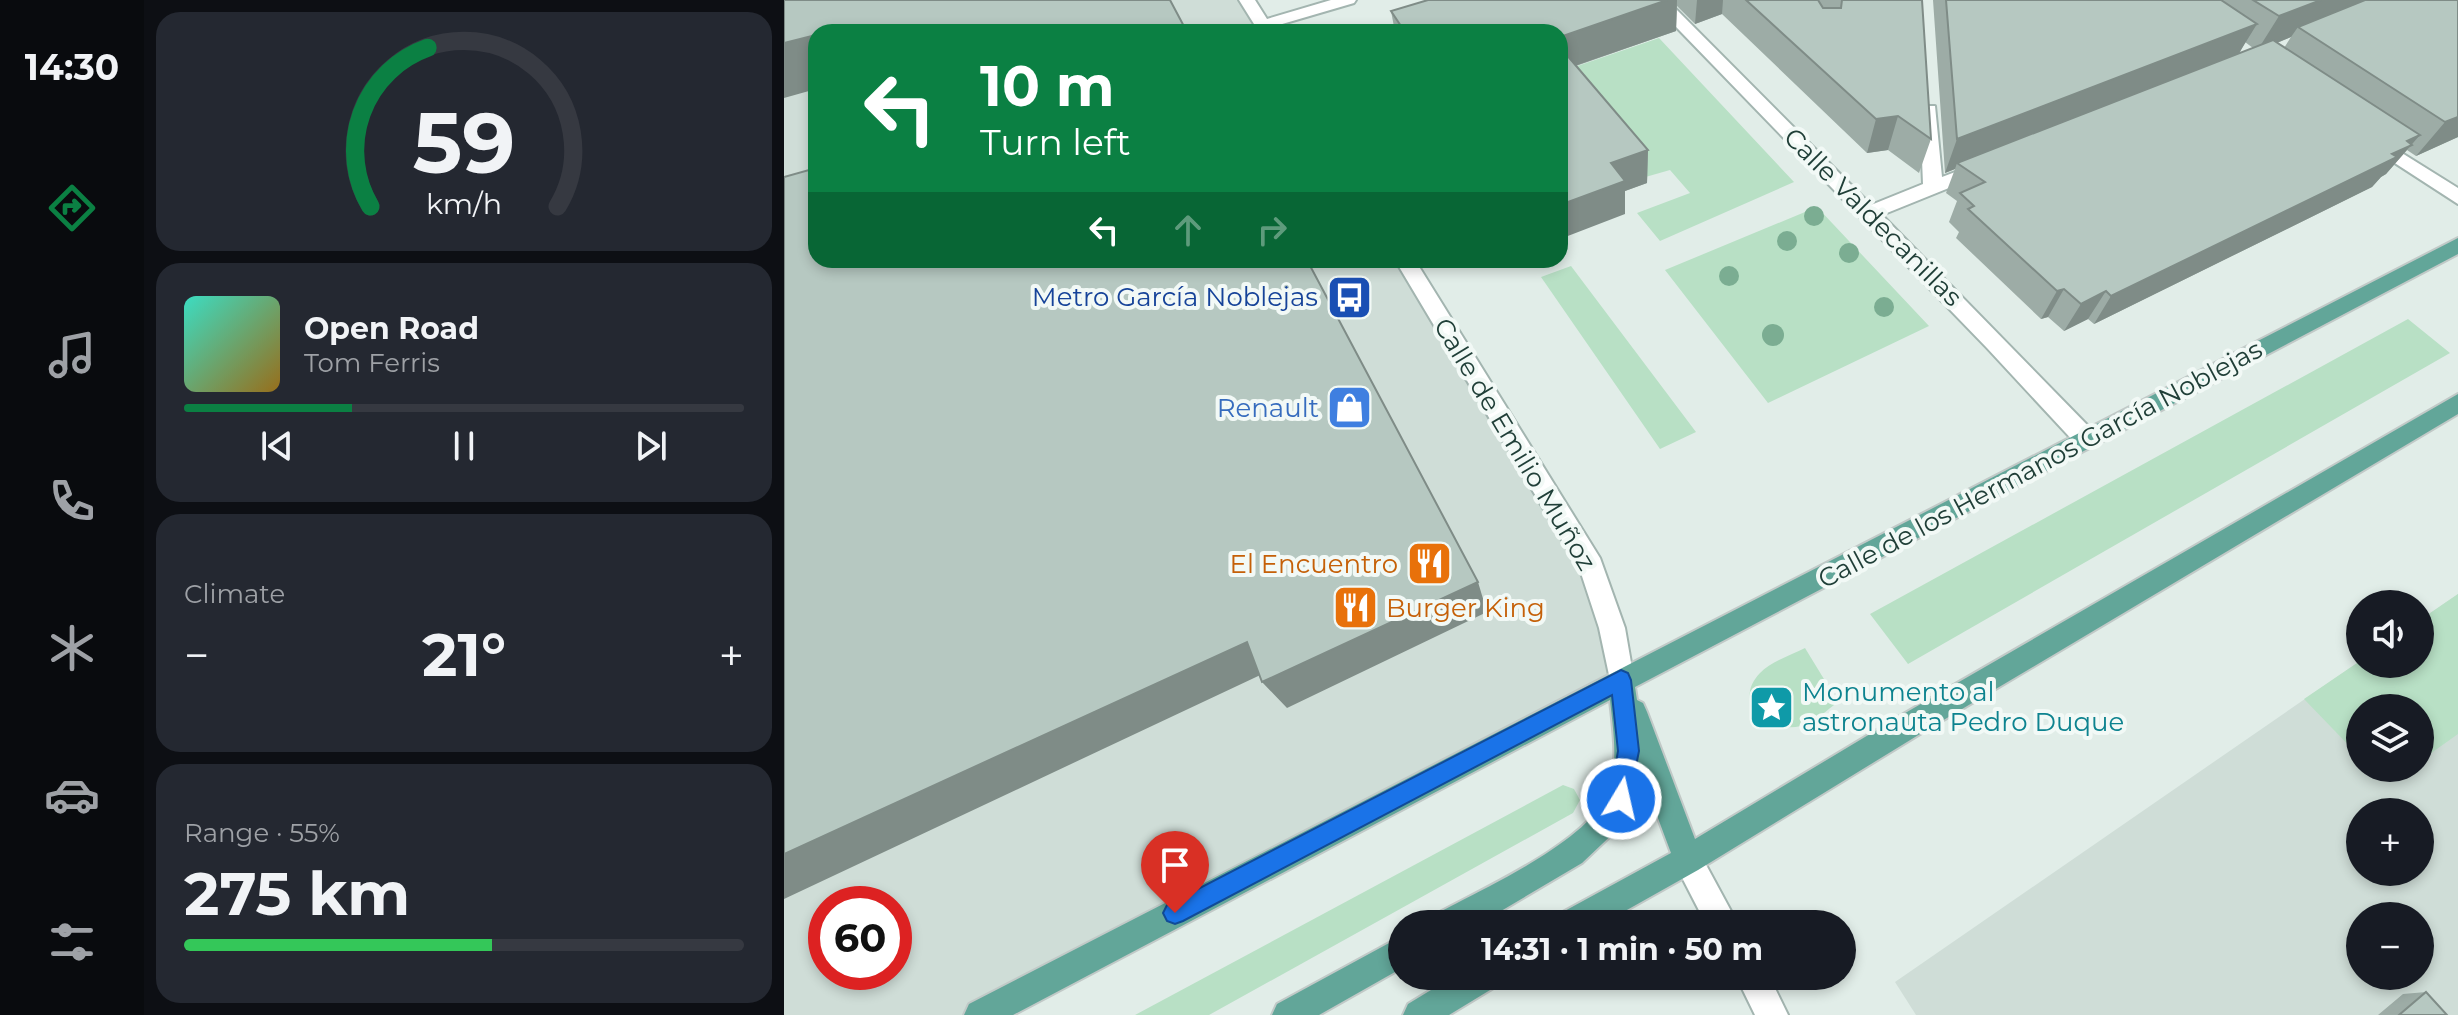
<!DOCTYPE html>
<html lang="en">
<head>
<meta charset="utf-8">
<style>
  body { margin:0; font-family:Montserrat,sans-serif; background:#242831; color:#f1f3f6; height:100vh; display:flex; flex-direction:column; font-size:30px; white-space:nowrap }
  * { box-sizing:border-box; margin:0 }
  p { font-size:26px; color:#9ea1a6 }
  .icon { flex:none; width:44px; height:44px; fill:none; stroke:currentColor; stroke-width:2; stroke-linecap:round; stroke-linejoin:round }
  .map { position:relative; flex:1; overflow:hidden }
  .drawer { display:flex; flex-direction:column; gap:12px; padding:12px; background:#0d0f14; width:640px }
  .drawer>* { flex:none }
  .guide { position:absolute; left:24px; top:24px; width:760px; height:244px; border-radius:24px; box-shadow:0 4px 12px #0003; background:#0b8043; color:#fff; overflow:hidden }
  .tools { position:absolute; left:1562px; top:590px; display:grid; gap:16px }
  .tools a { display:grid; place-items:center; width:88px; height:88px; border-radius:50%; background:#171b24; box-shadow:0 4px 12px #0003; font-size:40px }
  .speed { position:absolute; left:24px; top:886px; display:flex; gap:16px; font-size:40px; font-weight:700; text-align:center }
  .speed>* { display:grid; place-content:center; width:104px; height:104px; border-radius:50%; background:#171b24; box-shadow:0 4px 12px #0003; line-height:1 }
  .speed .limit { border:12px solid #d22; background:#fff; color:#111 }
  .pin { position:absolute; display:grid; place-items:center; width:68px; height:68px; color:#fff; margin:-82px -34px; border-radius:50% 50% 50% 0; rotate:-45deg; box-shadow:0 0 8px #0007 }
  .pin .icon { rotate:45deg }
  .me { position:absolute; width:88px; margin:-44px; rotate:9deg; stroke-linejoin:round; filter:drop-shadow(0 0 6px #0008) }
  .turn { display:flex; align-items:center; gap:28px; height:168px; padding:0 40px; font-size:36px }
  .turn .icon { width:104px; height:104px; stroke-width:2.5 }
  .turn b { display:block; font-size:56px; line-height:68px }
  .lanes { display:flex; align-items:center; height:76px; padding:0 40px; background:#0003; justify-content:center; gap:40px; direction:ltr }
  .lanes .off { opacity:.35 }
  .big { font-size:60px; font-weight:700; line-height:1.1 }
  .drawer .card { flex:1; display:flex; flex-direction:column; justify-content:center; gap:12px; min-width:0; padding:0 28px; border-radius:24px; background:#242831 }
  .drawer .dial { align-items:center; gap:0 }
  .dial svg { height:208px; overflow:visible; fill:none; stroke:#363941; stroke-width:7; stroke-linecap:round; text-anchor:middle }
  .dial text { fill:#f1f3f6; stroke:none }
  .song { display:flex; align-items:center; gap:24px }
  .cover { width:96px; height:96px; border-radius:12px; background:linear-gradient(135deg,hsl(170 70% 55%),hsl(40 70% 35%)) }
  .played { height:8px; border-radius:4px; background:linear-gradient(90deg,#0b8043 30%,#363941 30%) }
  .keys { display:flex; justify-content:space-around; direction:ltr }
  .heat { display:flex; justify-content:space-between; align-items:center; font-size:44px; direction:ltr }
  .charge { height:12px; border-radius:6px; background:linear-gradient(90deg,#34c759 55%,#363941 0) }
  .trip { position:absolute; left:604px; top:910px; width:468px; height:80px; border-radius:40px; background:#171b24; box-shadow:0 4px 12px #0003; font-weight:700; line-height:80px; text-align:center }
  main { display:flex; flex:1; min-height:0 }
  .dock { display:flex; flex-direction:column; width:144px; justify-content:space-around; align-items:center; background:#090b0e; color:#9ea1a6 }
  .dock .icon { width:56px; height:56px }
  .dock .on { color:#0b8043 }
  .dock b { font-size:36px; color:#f1f3f6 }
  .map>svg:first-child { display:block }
  .built { fill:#cfddd7; fill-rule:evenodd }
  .green { fill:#b8e0c5 }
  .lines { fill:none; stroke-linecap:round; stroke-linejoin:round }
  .minor-casing { stroke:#a3b5b0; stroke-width:4 }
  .major-casing { stroke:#c1c9c7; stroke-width:4 }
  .minor { fill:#fff; fill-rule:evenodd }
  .major { fill:#62a699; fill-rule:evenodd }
  .tree { fill:#7bad92 }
  .wall { fill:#9daca6; fill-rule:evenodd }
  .shaded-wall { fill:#7f8c87 }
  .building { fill:#b6c8c1; stroke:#7f8c87; stroke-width:2 }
  .route { fill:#1a73e8; stroke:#114b97; stroke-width:2 }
  .labels { text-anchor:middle; stroke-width:8; stroke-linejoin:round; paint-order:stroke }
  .street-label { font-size:26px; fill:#203f38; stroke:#f2f9f6 }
  .transit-label { font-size:26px; fill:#164399; stroke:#f2f9f6; text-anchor:end }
  .shop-label { font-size:26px; fill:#366cbe; stroke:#f2f9f6; text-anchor:end }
  .food-label { font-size:26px; fill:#c56008; stroke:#f2f9f6; text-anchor:end }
  .culture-label { font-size:26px; fill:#0d838f; stroke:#f2f9f6; text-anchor:start }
</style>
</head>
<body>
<main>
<nav class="dock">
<b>14:30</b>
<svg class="icon on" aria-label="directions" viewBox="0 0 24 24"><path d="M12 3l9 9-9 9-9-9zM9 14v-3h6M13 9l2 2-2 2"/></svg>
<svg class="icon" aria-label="music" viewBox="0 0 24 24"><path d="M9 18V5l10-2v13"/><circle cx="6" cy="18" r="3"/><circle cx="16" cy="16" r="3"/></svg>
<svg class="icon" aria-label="phone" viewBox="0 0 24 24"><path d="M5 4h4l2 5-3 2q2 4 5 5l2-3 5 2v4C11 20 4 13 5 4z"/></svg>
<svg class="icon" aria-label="climate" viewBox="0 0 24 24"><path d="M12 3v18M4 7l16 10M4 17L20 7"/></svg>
<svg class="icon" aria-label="car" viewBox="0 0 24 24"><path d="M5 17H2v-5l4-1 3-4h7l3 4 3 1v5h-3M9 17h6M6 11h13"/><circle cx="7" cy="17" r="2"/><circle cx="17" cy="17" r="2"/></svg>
<svg class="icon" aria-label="filters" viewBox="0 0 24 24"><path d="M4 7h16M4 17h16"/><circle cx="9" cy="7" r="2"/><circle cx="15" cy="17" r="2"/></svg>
</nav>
<section class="drawer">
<div class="card dial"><svg viewBox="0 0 100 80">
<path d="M14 69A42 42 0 1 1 86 69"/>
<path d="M14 69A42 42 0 0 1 36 8" stroke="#0b8043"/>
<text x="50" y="56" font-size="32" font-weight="700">59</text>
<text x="50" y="72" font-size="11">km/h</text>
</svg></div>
<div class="card">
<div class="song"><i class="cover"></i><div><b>Open Road</b><p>Tom Ferris</p></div></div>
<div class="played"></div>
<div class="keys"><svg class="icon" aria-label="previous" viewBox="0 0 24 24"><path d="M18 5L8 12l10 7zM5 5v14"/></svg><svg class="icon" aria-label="pause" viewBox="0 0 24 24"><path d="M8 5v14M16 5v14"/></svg><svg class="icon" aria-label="next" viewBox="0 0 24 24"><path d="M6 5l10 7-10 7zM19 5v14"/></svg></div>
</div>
<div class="card"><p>Climate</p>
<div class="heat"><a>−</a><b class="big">21°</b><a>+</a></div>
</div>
<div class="card"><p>Range · 55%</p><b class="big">275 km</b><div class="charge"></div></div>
</section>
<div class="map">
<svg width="1674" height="1015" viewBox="0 0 1674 1015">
  <rect width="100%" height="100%" fill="#e1ede8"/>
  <path class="built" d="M0,0H463L483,32H32V260H621L807,566L837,680L196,1015H0ZM42,904H110V972H42Z
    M1674,594V1015H1132L1111,982L1576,661V664H1636V620ZM1576,708H1636V768H1576ZM1576,812H1636V872H1576ZM1576,916H1636V976H1576Z"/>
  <path class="green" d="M875,38L1010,182L876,241L853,213L906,193L886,170L858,178L776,72Z
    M1033,207L1145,326L984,403L881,270Z
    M787,266L912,432L876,449L757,277Z
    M1624,319L1666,353L1124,664L1086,614Z
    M1674,594V734L1636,761V708H1576V757L1520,699L1576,661V664H1636V620Z
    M1021,648L1054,702C1044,709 1030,723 1017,726C985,734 947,703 976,673C986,662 1007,655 1021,648Z
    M779,785L790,789L796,800L789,813L425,1015H351Z"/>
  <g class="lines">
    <defs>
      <path id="minor" d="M455,0H471L483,19L547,0H572L570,3L488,27L491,32H475Z
        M866,0H883L1087,205L1139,184L1136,110L1139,106H1151L1158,177L1195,163L1204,169L1202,173L1098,215L1309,431L1312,438L1309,445L1301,447L1293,445L1203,348Z
        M1589,135L1674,188V204L1583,145L1580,141L1583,137Z
        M611,260H631L816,558L841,628L850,680L846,689L837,693L828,689L815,628L796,570Z
        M904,845L914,850L954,924H922L889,860L894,850Z
        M952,976H985L1004,1015H971Z"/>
      <path id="major" d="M1674,238V254L851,687L853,700L859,703L863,712L911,839L1116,716L1674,394V414L1136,734L914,870L818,924H773L777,913L887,853L856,770L851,797L837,826L798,863L695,924H650L654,913C700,888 804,842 824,793C835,765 829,729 826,700L229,1015H180L185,1004Z
        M618,936V968L535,1015H488L493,1004Z
        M670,976H716L711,987L665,1015H619L624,1004Z"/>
    </defs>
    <use href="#minor" class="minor-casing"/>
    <use href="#major" class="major-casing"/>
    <use href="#minor" class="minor"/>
    <use href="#major" class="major"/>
  </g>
  <g class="tree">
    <circle cx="1030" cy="216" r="10"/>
    <circle cx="1003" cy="241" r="10"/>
    <circle cx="1065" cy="253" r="10"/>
    <circle cx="945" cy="276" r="10"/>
    <circle cx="1100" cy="307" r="10"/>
    <circle cx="989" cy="335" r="11"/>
  </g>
  <path class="wall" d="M883,0H1138L1147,139L1135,173L1104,150L1083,153L938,14L911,24L893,6L892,31L792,66L864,150L863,183L841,191V214L776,32H611L607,11Z
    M1149,0H1674V137L1632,156L1623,150L1602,174L1597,177L1588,187L1310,324L1304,319L1280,331L1264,317L1257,319L1172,238L1175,232L1165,222L1173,201L1162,193L1171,169L1161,173ZM1507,37L1500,48L1493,43ZM1461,42L1469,48L1455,54Z
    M1642,992L1663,1015H1594L1619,994Z"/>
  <path class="shaded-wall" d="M883,0H893L892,31L776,71V37Z
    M913,0H939L938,14L911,24Z
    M1537,0H1602L1514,27L1507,37L1473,51L1495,16Z
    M1473,24L1452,58L1173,163L1171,169L1161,173L1173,139Z
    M28,36L32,41V89L0,98V43Z
    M1114,116L1104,150L1083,153L1092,119Z
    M1674,117V137L1632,156L1661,122Z
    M1636,135L1602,174L1597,177L1588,187L1310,324L1327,296L1608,154L1623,141Z
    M864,150L863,183L841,191V214L776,239V205L827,163Z
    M1280,289L1264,317L1257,319L1273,291Z
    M1322,291L1304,319L1280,331L1297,304Z
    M694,582L703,612L503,708L478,682Z
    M463,642L487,670L0,899V854Z"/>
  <path class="building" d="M0,0H386L403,32H32V54L28,36L0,43Z
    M644,0H883L776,37V32H621L607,11Z
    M962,0H1034L1039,8H1057L1058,0H1138L1147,139L1114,116L1092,119Z
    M1162,0H1437L1473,24L1173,139Z
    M1469,0H1537L1495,16Z
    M1581,0H1674V117L1661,122L1514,27Z
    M1489,40L1636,135L1623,141L1628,145L1608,154L1613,157L1327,296L1322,291L1297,304L1280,289L1273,291L1184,209L1190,206L1176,193L1201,182L1173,163Z
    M776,47L864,150L827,163L841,181L776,205Z
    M32,168V260H523L694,582L478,682L463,642L0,854V177Z
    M1642,992L1663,1015H1615Z"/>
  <path class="route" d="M837,670L844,673L847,680L855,751L844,806L837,809L829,806L826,799L834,751L828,695L399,921L391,924L383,921L379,913L383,905Z"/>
  <defs>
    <symbol id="bus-square" viewBox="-11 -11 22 22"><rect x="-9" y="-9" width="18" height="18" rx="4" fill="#1a4fb4" stroke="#f2f9f6"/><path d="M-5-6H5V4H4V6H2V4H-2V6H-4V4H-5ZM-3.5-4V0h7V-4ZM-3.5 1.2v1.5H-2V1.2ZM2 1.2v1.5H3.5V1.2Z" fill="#fff"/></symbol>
    <symbol id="shop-square" viewBox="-11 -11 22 22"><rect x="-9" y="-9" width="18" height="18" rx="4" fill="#3f7fe0" stroke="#f2f9f6"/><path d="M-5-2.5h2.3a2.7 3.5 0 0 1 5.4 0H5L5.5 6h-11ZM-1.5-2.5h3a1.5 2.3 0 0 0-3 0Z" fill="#fff"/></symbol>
    <symbol id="restaurant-square" viewBox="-11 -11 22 22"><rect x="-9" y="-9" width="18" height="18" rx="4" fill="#e8710a" stroke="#f2f9f6"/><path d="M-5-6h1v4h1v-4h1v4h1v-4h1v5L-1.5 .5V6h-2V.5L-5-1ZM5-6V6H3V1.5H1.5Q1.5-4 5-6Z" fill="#fff"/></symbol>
    <symbol id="sight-square" viewBox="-11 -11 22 22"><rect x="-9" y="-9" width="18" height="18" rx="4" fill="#0f9aa8" stroke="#f2f9f6"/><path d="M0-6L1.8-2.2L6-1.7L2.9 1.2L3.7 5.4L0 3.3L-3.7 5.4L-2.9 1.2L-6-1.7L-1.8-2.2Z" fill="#fff"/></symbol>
  </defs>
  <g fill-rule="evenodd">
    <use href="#bus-square" x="540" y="272" width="51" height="51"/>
    <use href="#shop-square" x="540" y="382" width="51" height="51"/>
    <use href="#restaurant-square" x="620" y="538" width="51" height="51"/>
    <use href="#restaurant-square" x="546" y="582" width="51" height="51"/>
    <use href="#sight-square" x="962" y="682" width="51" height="51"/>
  </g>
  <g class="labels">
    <g class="street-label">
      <text transform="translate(1089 217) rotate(45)" y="9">Calle Valdecanillas</text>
      <text transform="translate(731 444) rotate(59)" y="9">Calle de Emilio Muñoz</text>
      <text transform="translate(1256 464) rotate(-28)" y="9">Calle de los Hermanos García Noblejas</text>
    </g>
    <g class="transit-label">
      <text x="534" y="306">Metro García Noblejas</text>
    </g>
    <g class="shop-label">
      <text x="535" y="417">Renault</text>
    </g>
    <g class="food-label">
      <text x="614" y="573">El Encuentro</text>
      <text x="602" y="617" text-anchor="start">Burger King</text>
    </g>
    <g class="culture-label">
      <text x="1018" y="701">Monumento al<tspan x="1018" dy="30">astronauta Pedro Duque</tspan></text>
    </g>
  </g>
</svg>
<div class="tools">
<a><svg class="icon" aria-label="sound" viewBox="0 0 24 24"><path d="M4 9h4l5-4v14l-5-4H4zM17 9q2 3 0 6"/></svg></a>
<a><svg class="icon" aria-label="layers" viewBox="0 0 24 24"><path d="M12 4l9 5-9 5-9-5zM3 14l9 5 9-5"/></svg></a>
<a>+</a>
<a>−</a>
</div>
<div class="speed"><div class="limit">60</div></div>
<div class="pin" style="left:391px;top:913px;background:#d93025"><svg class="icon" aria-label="arrive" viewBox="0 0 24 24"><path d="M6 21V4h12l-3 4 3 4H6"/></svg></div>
<svg class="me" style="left:837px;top:799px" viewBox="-20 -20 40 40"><circle r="17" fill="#1a73e8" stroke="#fff" stroke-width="3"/><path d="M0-11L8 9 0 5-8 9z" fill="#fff"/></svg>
<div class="trip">14:31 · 1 min · 50 m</div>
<div class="guide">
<div class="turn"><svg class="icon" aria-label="left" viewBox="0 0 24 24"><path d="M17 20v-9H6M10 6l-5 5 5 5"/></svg><div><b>10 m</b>Turn left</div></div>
<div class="lanes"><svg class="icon" aria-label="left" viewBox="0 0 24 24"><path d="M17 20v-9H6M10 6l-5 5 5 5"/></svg><svg class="icon off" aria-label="ahead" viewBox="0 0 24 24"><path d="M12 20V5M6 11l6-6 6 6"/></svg><svg class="icon off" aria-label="right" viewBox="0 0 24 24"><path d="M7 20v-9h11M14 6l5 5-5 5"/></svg></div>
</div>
</div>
</main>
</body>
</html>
